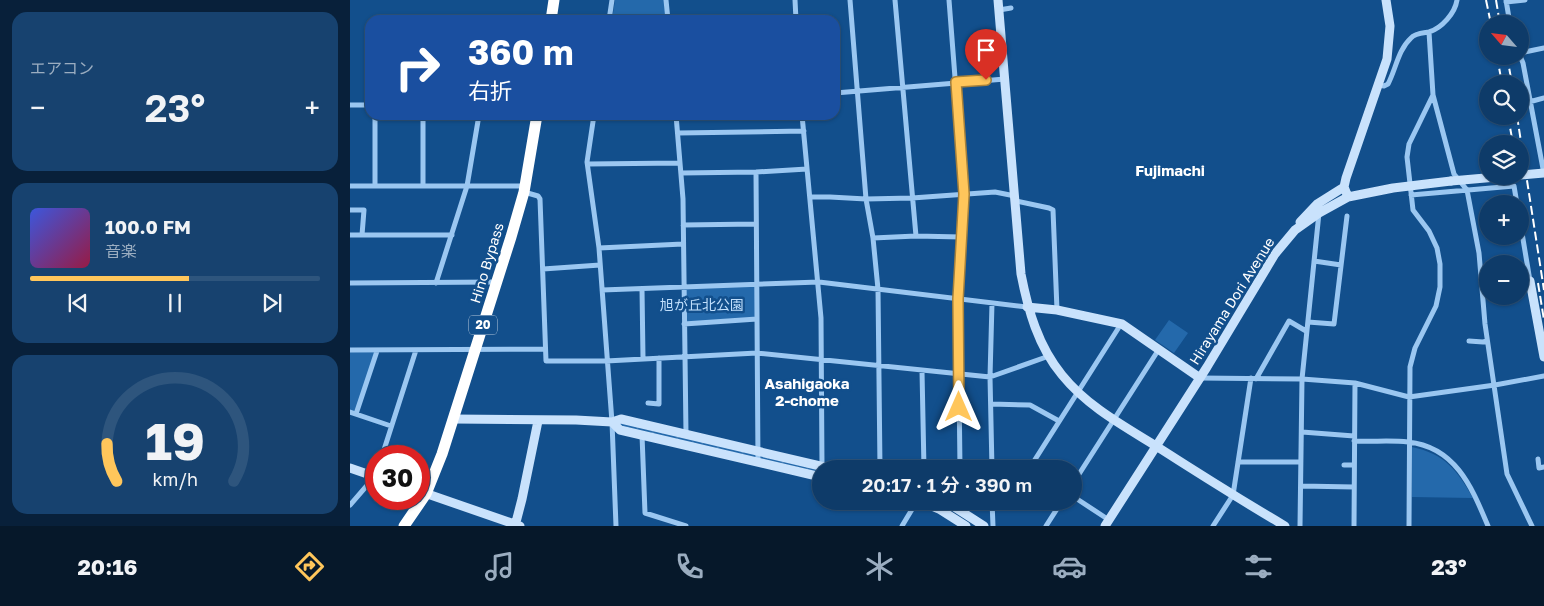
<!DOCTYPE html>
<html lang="ja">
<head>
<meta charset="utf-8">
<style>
  body { margin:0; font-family:"Golos Text","Noto Sans JP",sans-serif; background:#17426f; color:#f1f3f6; height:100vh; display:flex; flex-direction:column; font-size:19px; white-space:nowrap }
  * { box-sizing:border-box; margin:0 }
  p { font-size:16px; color:#9badc0 }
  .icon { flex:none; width:28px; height:28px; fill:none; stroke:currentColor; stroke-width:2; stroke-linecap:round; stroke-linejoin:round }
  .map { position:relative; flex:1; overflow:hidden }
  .side { display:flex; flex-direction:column; gap:12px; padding:12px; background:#08203a; width:350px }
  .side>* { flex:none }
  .banner { position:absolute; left:15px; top:15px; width:475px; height:105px; border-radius:15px; box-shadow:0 1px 4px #0004,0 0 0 1px #2e557d; background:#1a4fa0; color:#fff; overflow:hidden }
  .needle { width:32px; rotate:298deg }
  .fabs { position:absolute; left:1129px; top:15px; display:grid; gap:10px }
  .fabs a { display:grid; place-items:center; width:50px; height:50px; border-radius:50%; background:#0e3b69; box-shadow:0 1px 4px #0004,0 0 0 1px #2e557d; font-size:25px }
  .speed { position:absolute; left:15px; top:445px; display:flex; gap:10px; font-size:25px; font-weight:700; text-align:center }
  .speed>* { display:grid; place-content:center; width:65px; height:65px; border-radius:50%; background:#0e3b69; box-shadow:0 1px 4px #0004,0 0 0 1px #2e557d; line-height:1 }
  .speed .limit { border:8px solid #d22; background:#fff; color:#111 }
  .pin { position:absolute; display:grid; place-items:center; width:42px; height:42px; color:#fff; margin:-51px -21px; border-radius:50% 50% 50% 0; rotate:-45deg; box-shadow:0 0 5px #0007 }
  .pin .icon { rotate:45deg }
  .me { position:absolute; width:55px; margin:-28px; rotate:0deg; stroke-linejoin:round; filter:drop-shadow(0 0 4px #0008) }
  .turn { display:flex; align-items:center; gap:18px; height:105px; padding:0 20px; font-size:22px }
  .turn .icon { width:65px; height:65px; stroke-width:2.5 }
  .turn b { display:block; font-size:35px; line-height:42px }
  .big { font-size:38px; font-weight:600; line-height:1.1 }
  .side .tile { flex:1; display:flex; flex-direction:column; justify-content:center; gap:8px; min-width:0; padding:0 18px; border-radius:15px; background:#17426f }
  .side .dial { align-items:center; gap:0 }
  .dial svg { height:130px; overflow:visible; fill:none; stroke:#2e557d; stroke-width:7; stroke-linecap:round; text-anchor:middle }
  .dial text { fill:#f1f3f6; stroke:none }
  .song { display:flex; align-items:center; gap:15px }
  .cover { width:60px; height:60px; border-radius:8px; background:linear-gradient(135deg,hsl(230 70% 55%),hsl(340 70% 35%)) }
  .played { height:5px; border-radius:2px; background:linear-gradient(90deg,#ffc65b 55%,#2e557d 55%) }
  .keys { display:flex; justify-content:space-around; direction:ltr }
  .heat { display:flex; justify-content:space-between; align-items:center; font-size:28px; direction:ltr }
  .trip { position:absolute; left:462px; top:460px; width:270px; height:50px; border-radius:25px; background:#0e3b69; box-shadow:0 1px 4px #0004,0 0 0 1px #2e557d; font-weight:600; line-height:50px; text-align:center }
  .tabs { display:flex; height:80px; justify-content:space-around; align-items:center; background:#06182a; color:#9badc0 }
  .tabs .icon { width:35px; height:35px }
  .tabs .selected { color:#ffc65b }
  .tabs b { font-size:22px; color:#f1f3f6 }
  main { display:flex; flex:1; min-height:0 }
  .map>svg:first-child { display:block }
  .grass { fill:url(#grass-dots) }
  .park { fill:#2469ab }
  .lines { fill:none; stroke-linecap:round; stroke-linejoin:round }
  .street { stroke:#9bc7f1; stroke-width:5 }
  .secondary { stroke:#c9e2fc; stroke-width:9 }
  .highway { stroke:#fff; stroke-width:11 }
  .rail { stroke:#fff; stroke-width:2; stroke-dasharray:9 4; stroke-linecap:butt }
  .secondary-bridge { stroke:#c9e2fc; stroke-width:9 }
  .route-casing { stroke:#a6813b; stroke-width:12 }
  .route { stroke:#ffc65b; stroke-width:9 }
  .labels { text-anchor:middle; stroke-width:5; stroke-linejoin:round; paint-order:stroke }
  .shield { fill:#124f8c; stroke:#b8cadc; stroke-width:1 }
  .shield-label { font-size:12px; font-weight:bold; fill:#fff }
  .street-label { font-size:14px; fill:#fff; stroke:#124f8c }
  .park-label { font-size:14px; fill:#c1dffc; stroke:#124f8c }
  .neighbourhood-label { font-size:15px; font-weight:bold; fill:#fff; stroke:#124f8c }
</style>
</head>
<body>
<main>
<section class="side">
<div class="tile"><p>エアコン</p>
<div class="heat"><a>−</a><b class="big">23°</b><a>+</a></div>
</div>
<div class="tile">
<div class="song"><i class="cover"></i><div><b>100.0 FM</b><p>音楽</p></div></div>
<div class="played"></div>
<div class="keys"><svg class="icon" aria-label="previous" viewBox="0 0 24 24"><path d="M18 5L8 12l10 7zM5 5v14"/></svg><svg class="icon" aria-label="pause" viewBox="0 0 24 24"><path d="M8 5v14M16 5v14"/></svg><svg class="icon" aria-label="next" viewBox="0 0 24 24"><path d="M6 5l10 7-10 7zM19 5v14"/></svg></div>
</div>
<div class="tile dial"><svg viewBox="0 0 100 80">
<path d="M14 69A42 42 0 1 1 86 69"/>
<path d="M14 69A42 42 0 0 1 8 46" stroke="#ffc65b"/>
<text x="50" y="56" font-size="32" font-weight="700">19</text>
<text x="50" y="72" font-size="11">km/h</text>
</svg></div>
</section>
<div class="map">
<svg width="1194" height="526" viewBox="0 0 1194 526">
  <defs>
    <pattern id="grass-dots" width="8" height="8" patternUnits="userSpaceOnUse" patternTransform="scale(1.25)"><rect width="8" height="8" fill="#2469ab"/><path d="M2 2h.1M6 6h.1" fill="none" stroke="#4580b8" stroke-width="1.8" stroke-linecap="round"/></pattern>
  </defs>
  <rect width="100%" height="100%" fill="#124f8c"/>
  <path class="grass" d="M271,419L471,469V477L270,430L262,422Z"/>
  <path class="park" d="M265,0H314L316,20H262Z
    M407,285V319L334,324L333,287Z
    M819,320L838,333L824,353L805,340Z
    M0,350L27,351L6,414L0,412Z
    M1062,447C1095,454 1107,470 1123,498L1062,497Z"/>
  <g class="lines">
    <path class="street" d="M316,0L318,20
      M445,0L446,20
      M500,0L516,199L523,238L528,289L530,469
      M545,0L566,236
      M599,0L614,194L608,299L610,469
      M1156,0L1160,24
      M1156,2L1175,0
      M649,10L661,8
      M259,20L262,0
      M1079,32L1083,95L1104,174L1117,190L1129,253L1135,324L1157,474L1182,526
      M1170,53L1194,48
      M1170,56L1173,63L1194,174
      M1028,85L1034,86L1038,84C1046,69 1048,50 1061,38C1065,33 1073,33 1079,32C1092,28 1105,13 1107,0
      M485,93L655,79
      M1179,102L1194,98
      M0,105H20
      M25,115V186
      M244,115L237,162L249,248L262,422L266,526
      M326,115L333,199L336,434
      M452,115L471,318L472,466
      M328,133L454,131
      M238,164L330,163
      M406,172L408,462
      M331,173L406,172L457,169
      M0,186H174
      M73,186V115
      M174,192L188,196L190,199L196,361H256L407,353L640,377L699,356
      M1061,195L1164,186L1167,204
      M460,197H480L516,199L562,198L645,192L665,196
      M666,201L699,208L703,210L707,310
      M0,210H14L12,235
      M1170,221L1180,281L1170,283
      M333,225L406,224
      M0,235H102
      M523,238L566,236L611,237
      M249,248L333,244
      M964,261L991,265
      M193,269L250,265
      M0,283L147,282
      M86,283L117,186L129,115
      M292,289L293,358
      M252,290L469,282L677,307
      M958,322L984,324L997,216
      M334,324L407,319
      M1119,341L1133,342L1137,341
      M0,350L195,349
      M572,371L574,469
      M850,378L952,379L1005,383L1059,397L1145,385L1194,376
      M906,379L939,321L956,331
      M298,403L309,404V358
      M641,404L680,405L709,421
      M0,412L41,426
      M6,414L27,351
      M952,432L1004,436
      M292,435L295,513L336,526
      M1004,441C1022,442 1041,440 1058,442C1106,447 1122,488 1138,526
      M32,456L66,350
      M1188,459L1189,468L1194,467
      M888,462H950
      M994,465H1004
      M642,469L640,377L642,303
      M679,469L771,324
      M724,482L809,349
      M951,486L1004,487
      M724,497L759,520
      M610,501L611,511
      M642,501L643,526
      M0,505L26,475
      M552,526L567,501
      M696,526L712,501
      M863,526L883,495L901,378
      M950,526L952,379L969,213
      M1004,526L1005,383
      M1059,526L1060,367L1065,348L1086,306L1090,287V264L1087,248L1079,231L1063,210L1057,157L1059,144L1083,95"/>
    <path class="secondary" d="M648,0L671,274C678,310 688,346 712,375C737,406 772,425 806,446C848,473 891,500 935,526
      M998,197L994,187L996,178L1037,59L1040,26L1036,0
      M950,222L967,204L994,187
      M1180,281L1194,357
      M677,307L707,310L772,324L850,378
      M103,419L226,420L262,422L271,419L483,469
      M262,422L270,430L471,477
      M0,468L26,477
      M69,491L170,526
      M570,501L589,509L616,526
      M595,501L634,526
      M165,526L172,499L188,421
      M755,526L857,367L925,254L945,230L969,213L998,197L1043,188L1101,181"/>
    <path class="highway" d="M201,20L204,0
      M54,526L76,494L92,454L161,237L174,192L187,115"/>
    <path class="rail" d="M1136,0L1141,24
      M1146,0L1150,24
      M1147,56L1152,84
      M1157,56L1162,84
      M1158,116L1163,144
      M1167,116L1194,290
      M1188,283L1194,320"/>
    <path class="secondary-bridge" d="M1170,175L1194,173
      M1101,181L1158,176"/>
  </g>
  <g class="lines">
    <defs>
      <path id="route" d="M609,407L608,299L614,194L606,82L636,80"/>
    </defs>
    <use href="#route" class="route-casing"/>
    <use href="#route" class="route"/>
  </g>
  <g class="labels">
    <rect class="shield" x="119" y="315.5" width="28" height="19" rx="4"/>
    <g class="shield-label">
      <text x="133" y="329">20</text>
    </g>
    <g class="street-label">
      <text transform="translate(137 263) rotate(-73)" y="5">Hino Bypass</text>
      <text transform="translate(882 301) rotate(-58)" y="5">Hirayama Dori Avenue</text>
    </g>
    <g class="park-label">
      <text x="352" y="310">旭が丘北公園</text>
    </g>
    <g class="neighbourhood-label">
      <text x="820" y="176">Fujimachi</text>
      <text x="457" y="389">Asahigaoka<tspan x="457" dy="17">2-chome</tspan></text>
    </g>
  </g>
</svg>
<div class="fabs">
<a><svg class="needle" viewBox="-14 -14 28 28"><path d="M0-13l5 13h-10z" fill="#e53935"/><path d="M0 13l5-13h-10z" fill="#9badc0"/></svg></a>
<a><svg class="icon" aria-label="search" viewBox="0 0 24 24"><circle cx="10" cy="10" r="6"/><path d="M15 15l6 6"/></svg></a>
<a><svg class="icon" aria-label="layers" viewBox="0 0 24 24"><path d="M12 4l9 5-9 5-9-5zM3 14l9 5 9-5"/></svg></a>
<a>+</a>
<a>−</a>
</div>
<div class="speed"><div class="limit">30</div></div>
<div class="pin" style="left:636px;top:80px;background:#d93025"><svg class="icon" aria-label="arrive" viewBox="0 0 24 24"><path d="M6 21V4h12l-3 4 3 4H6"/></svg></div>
<svg class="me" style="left:609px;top:407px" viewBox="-20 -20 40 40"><path d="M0-17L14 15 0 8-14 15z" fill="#ffc65b" stroke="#fff" stroke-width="4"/></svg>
<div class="trip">20:17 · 1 分 · 390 m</div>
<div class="banner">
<div class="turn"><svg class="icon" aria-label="right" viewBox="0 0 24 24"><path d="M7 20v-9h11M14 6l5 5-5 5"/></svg><div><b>360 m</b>右折</div></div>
</div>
</div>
</main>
<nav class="tabs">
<b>20:16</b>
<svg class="icon selected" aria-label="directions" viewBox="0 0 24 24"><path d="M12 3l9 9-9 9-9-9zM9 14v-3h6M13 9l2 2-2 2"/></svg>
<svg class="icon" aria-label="music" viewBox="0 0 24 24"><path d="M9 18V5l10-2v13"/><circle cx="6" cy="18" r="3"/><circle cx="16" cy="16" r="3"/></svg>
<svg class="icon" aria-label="phone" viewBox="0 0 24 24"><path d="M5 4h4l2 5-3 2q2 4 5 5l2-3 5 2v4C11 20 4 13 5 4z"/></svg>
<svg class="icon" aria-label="climate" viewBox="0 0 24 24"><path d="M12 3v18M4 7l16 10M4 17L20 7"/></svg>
<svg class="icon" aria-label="car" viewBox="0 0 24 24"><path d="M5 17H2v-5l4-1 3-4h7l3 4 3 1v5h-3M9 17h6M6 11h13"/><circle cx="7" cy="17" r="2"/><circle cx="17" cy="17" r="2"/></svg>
<svg class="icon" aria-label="filters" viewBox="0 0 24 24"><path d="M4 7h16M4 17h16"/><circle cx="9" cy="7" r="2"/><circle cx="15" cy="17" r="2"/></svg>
<b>23°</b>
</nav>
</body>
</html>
